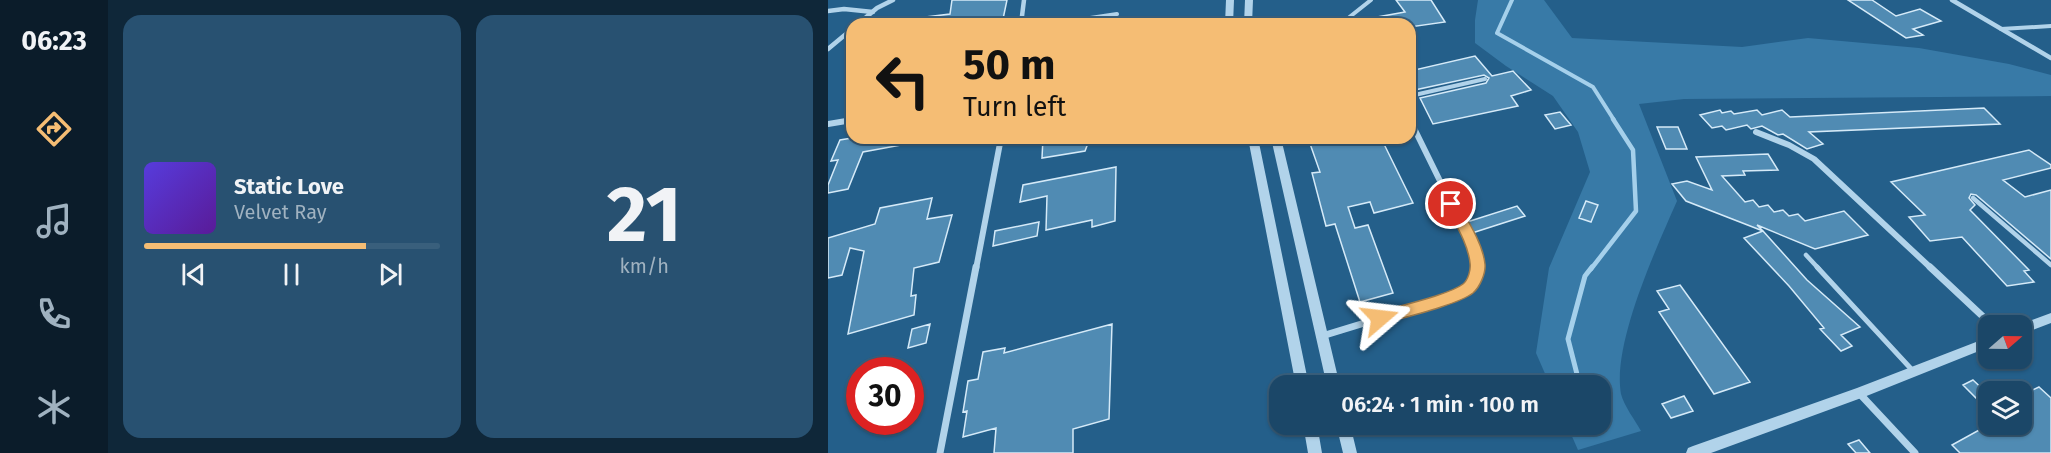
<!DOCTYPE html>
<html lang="en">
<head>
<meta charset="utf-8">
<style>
  body { margin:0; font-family:"Fira Sans",sans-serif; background:#285171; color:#f1f3f6; height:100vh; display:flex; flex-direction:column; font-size:22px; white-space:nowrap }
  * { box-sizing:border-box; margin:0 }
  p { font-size:20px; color:#a0b2c0 }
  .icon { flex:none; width:33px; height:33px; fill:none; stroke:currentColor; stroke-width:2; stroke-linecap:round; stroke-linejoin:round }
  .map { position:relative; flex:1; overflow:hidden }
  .drawer { display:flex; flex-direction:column; gap:15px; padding:15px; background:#0f2739; width:720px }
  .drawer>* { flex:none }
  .banner { position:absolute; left:18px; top:18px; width:570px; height:126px; border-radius:18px; box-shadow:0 2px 4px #0004,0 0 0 2px #395f7c; background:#f5bd74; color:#111; overflow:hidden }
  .needle { width:39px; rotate:70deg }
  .fabs { position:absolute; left:1150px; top:315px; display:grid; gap:12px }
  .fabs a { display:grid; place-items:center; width:54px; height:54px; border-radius:12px; background:#1b4768; box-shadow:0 2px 4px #0004,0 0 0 2px #395f7c; font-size:30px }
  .speed { position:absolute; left:18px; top:357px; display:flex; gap:12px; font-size:30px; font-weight:700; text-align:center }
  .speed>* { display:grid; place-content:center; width:78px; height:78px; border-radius:50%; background:#1b4768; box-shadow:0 2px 4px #0004,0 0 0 2px #395f7c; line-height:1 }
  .speed .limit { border:9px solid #d22; background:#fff; color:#111 }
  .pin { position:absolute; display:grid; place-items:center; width:51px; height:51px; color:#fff; margin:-26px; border:3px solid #fff; border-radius:50%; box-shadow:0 2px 6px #0007 }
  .me { position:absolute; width:66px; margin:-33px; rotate:73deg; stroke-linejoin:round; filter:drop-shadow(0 0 4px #0008) }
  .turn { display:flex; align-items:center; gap:21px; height:126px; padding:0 18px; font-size:27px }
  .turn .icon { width:78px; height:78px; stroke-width:2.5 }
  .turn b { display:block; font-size:42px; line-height:51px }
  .drawer .tile { flex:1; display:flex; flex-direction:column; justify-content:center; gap:9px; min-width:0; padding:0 21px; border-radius:18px; background:#285171 }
  .drawer .dial { align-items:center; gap:0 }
  .dial b { font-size:78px; line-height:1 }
  .song { display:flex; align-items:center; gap:18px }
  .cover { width:72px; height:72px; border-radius:9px; background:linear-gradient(135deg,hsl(250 70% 55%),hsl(270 70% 35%)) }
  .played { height:6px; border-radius:3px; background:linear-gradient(90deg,#f5bd74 75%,#395f7c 75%) }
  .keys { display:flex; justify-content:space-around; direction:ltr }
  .drawer .tiles { flex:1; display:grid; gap:15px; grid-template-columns:repeat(2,1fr) }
  .trip { position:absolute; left:441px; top:375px; width:342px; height:60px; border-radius:18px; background:#1b4768; box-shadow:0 2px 4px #0004,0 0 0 2px #395f7c; font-weight:600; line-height:60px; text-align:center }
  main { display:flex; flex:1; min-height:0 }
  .tab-bar { display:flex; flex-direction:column; width:108px; justify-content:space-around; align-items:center; background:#0b1c2a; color:#a0b2c0 }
  .tab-bar .icon { width:42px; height:42px }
  .tab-bar .active { color:#f5bd74 }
  .tab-bar b { font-size:27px; color:#f1f3f6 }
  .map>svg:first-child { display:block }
  .green { fill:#387aa7 }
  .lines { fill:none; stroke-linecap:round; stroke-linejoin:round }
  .stream-far2 { stroke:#a5d0eb; stroke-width:4 }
  .stream-far1 { stroke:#a5d0eb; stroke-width:4.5 }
  .stream { stroke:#a5d0eb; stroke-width:5 }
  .building { fill:#508bb3; stroke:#d5eaf8; stroke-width:1.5 }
  .service-far2 { stroke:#b1d3ea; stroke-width:4 }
  .service-far1 { stroke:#b1d3ea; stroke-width:4.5 }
  .service { stroke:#b1d3ea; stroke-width:5 }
  .minor-far2 { stroke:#b1d3ea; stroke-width:4.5 }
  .minor-far1 { stroke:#b1d3ea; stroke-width:6 }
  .minor { stroke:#b1d3ea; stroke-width:7 }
  .tertiary { fill:#b1d3ea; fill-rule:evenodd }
  .route { fill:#f5bd74; stroke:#9f7b4b; stroke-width:1.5 }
</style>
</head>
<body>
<main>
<nav class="tab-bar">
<b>06:23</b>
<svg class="icon active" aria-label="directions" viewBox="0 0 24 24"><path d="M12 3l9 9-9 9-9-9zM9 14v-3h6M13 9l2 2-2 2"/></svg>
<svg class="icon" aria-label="music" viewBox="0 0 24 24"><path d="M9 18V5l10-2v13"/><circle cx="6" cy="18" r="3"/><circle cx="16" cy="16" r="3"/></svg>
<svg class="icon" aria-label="phone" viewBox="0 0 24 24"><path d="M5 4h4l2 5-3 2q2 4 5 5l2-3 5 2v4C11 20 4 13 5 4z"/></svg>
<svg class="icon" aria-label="climate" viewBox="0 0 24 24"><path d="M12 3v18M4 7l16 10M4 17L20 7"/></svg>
</nav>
<section class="drawer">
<div class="tiles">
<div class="tile">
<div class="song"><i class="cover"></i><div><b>Static Love</b><p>Velvet Ray</p></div></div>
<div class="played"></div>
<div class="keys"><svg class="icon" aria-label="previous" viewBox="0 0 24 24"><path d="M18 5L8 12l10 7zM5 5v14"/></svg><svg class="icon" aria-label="pause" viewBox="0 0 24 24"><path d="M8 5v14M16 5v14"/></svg><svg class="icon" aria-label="next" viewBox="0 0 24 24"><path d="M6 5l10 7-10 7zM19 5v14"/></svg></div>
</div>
<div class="tile dial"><b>21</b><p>km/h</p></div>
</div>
</section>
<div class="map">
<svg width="1223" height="453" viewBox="0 0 1223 453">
  <rect width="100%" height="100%" fill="#245f8a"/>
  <path class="green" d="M650,0H716L744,38L914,47L980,38L1091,48L1181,64L1223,75V96L856,99L811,104L849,201C828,249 784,344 793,394C796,406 807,420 813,431L750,450L739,425L772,424V386L722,385L708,353L721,268L762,172L750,132L725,96L678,66L647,43V20Z"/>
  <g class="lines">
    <path class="stream-far2" d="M684,0L669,33L765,87L786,120"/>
    <path class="stream-far1" d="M763,269L808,211L805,150L785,119"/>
    <path class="stream" d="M751,382L740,339L757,276L764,267"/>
  </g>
  <path class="building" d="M124,0H179L175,19L143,24H99L98,17L122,14Z
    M568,0H603L617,22L582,27V24H544V18L577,12Z
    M1020,0H1044L1068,16L1092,9L1113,21L1085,29L1095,35L1078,38Z
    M647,56L664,76L685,71L703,90L683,96L690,106L605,124L592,98L658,83L661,78L656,75L582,91V71Z
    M1156,108L1172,124L981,132L995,144L979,149L955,134L950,135L934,126L923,129L919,125L898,130L894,126L884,128L872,115L892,110L894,113L903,111L906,114L929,110L934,115L954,110L962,117Z
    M732,112L743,125L727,129L717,115Z
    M829,127H850L859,149H838Z
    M24,138H78L79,144L35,152L20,189L0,193V185L10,160L3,161L12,140Z
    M215,138H262L257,151L214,158Z
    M480,138H544L546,142L554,140L585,203L546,213L542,202L520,207L527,228L540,225L565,293L532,302L507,224L498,226L484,173L492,172Z
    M1201,150L1223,165V168L1175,180L1197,197L1223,190V259L1148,195L1143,194L1141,198L1147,205L1142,210L1201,270L1196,271L1206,282L1179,286L1134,237L1102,241L1081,217L1097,215L1063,182Z
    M940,154L950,170L915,171L917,175L894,176L917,202L925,200L931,207L940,205L946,212L955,210L961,216L970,214L977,221L1016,211L1040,235L987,249L929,225L935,231L858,201L844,184L859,181L884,190L868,157Z
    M288,167L287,221L264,227V220L218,230L219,196L192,202L195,185Z
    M104,198L99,219L124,215L111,262L86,268L83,296L88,295L86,315L20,334L36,251L22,248L14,275L0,278V238L47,224L52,208Z
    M758,201L770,205L763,222L751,218Z
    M689,206L697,216L644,233L639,222Z
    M211,222L209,236L165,246L167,231Z
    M935,231L979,280L1032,327L1013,335L1024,346L1013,351L992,329L996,328L961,286L916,238Z
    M852,285L922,382L886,394L831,312L841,309L829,291Z
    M102,324L98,343L80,348L84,329Z
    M284,324L281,419L245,429V453H166L168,428L135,437L139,411L135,412L140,381L150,379L155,352L177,348L176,353Z
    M1145,380L1160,394L1149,399L1135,385Z
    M1211,387L1223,398V453H1132L1124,445L1162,424H1194V395Z
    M856,396L865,411L843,418L834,404Z
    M1031,440L1042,453H1028L1020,444Z"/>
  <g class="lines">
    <path class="service-far2" d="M519,19L543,0
      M222,24L289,14
      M1173,29L1223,26
      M582,96L657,79"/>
    <path class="service-far1" d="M1145,198L1223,265
      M978,255L991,269"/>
    <path class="service" d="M989,267L1086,372"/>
    <path class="minor-far2" d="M1124,0L1223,58
      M0,11L16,9L45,12
      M30,24L49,8L65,0
      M193,24L196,0
      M465,24L506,19L531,24
      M0,49L24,29"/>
    <path class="minor-far1" d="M582,120L644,246L648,269
      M0,124L24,120
      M928,132L961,145L986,159L1104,269
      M148,269L173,138"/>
    <path class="minor" d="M1102,267L1165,326
      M494,336L625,296L645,281L648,267
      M1031,393L1087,453
      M112,453L148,267"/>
    <path class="tertiary" d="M398,0H406L405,24H397Z
      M417,0H425L424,24H416Z
      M420,138H430L481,386H468Z
      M443,138H453L512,386H499Z
      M1223,313V323L1194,334V326L1190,325Z
      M1161,337V347L1036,397L883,453H858L860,448L865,446L1029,388Z
      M475,424H489L494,453H480Z
      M508,424H522L529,453H515Z"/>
  </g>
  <path class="route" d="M623,199L628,200C638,218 655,243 657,264C658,273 652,287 645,293C630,305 573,318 552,324L547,322L544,318L547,313C566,307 621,295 635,284C640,280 643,270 642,263C640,243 626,222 617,204Z"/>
</svg>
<div class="fabs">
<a><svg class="needle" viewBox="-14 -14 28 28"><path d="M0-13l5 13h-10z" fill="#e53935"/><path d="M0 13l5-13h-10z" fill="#a0b2c0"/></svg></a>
<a><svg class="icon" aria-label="layers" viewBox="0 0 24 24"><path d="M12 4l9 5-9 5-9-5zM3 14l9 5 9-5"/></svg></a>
</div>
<div class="speed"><div class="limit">30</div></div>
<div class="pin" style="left:623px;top:204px;background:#d93025"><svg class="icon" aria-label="arrive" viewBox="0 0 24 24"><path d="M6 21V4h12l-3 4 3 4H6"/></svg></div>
<svg class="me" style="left:552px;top:318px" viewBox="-20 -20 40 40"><path d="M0-17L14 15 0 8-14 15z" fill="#f5bd74" stroke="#fff" stroke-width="4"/></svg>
<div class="trip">06:24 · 1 min · 100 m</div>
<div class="banner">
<div class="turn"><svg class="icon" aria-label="left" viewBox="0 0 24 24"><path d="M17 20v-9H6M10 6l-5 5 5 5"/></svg><div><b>50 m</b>Turn left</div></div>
</div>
</div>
</main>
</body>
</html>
